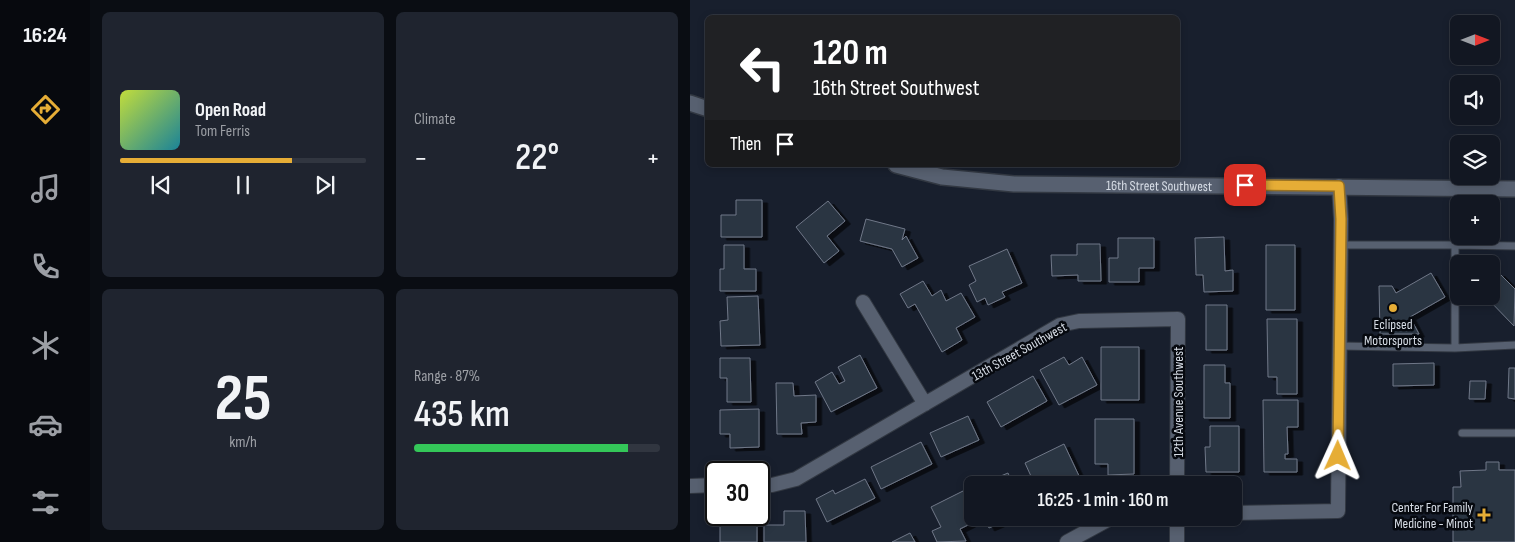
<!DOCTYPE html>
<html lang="en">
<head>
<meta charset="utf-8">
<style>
  body { margin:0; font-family:"Sofia Sans Condensed",sans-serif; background:#1f242f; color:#f1f3f6; height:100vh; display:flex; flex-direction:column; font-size:19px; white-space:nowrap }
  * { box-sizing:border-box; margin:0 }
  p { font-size:16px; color:#9c9fa5 }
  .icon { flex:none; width:28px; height:28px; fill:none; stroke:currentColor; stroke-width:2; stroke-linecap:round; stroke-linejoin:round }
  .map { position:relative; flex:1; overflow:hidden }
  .drawer { display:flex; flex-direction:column; gap:12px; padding:12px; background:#0a0d13; width:600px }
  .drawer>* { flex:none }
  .top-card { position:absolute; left:15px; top:15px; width:475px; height:152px; border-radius:8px; box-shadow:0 2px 8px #0003,0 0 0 1px #313640; background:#202124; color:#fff; overflow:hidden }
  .needle { width:32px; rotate:90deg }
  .fabs { position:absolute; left:760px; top:15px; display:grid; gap:10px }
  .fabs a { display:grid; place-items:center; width:50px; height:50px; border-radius:8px; background:#121722; box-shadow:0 2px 8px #0003,0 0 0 1px #313640; font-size:25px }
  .speed { position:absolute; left:15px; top:461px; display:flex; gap:10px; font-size:25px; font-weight:700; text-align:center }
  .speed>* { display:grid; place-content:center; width:65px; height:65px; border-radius:50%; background:#121722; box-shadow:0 2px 8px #0003,0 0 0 1px #313640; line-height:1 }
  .speed .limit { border:2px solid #111; border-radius:8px; background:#fff; color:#111 }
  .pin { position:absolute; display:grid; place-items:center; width:42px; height:42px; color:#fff; margin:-21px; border-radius:10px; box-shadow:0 2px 8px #0006 }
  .me { position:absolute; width:55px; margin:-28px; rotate:1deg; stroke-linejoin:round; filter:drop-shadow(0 0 4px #0008) }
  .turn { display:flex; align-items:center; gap:18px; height:105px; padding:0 25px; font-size:22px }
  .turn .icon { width:65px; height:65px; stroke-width:2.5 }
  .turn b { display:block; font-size:35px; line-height:42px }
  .then { display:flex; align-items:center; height:48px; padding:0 25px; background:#0003; gap:10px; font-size:19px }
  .big { font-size:38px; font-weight:600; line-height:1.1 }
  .drawer .widget { flex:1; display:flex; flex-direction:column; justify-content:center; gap:8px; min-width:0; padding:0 18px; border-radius:8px; background:#1f242f }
  .drawer .dial { align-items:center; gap:0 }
  .dial b { font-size:65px; line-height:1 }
  .song { display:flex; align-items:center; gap:15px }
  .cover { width:60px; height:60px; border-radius:8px; background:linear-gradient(135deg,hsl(70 70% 55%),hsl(190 70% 35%)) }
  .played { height:5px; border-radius:2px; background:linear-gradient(90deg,#e6ad36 70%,#313640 70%) }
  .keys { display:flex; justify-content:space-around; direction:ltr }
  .heat { display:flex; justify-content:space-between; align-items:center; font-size:28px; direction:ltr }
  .charge { height:8px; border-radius:4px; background:linear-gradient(90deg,#34c759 87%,#313640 0) }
  .drawer .tiles { flex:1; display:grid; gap:12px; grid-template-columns:repeat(2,1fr) }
  .trip { position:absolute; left:274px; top:476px; width:278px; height:50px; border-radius:8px; background:#121722; box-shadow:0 2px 8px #0003,0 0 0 1px #313640; font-weight:600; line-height:50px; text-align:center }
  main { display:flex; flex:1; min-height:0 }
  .tabs { display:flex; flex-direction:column; width:90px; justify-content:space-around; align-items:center; background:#07090e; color:#9c9fa5 }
  .tabs .icon { width:35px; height:35px }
  .tabs .selected { color:#e6ad36 }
  .tabs b { font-size:22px; color:#f1f3f6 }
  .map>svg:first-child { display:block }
  .building { fill:#2c3442; stroke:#6f7888; filter:url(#shadow) }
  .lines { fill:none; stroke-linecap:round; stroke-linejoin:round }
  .service-casing { stroke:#323842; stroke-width:9 }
  .minor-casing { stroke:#323842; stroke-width:16 }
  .secondary-casing { stroke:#323842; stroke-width:18 }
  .service { stroke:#576070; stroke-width:7 }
  .minor { stroke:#576070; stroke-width:14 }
  .secondary { stroke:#576070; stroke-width:15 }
  .route-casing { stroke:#967023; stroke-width:12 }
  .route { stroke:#e6ad36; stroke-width:9 }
  .poi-dot { fill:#e6ad36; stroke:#06090f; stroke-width:2 }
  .labels { text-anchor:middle; stroke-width:5; stroke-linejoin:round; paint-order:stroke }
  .street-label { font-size:14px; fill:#d7dde6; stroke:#06090f }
  .poi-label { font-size:14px; fill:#d7dde6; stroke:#06090f }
</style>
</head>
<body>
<main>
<nav class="tabs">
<b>16:24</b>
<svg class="icon selected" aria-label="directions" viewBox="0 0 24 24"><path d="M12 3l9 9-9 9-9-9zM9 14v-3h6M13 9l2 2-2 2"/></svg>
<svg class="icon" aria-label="music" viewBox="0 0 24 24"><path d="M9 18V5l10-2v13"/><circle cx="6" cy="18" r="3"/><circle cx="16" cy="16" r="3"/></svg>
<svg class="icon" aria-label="phone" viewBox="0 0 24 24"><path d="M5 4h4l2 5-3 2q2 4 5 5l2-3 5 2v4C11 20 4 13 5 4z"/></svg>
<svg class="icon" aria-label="climate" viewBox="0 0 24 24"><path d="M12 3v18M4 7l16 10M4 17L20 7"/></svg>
<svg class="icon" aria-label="car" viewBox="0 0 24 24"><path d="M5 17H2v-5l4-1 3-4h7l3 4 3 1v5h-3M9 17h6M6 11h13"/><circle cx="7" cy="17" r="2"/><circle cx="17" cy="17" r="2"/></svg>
<svg class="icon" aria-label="filters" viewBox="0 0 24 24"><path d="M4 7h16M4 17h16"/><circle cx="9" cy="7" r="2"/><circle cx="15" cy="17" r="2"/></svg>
</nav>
<section class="drawer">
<div class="tiles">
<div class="widget">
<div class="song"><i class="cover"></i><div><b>Open Road</b><p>Tom Ferris</p></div></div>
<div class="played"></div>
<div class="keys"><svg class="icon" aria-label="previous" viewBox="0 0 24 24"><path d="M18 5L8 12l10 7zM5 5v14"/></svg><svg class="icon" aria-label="pause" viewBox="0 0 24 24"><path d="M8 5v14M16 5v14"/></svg><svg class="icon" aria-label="next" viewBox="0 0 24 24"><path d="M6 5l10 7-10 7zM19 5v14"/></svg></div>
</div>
<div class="widget"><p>Climate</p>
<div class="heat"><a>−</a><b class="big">22°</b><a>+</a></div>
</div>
<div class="widget dial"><b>25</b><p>km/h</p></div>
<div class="widget"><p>Range · 87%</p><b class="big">435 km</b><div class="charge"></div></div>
</div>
</section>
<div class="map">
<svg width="825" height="542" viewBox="0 0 825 542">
  <defs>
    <filter id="shadow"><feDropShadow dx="5.5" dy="3" stdDeviation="0" flood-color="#0009"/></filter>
  </defs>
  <rect width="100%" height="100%" fill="#181f2d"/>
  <path class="building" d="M46,200H72V237H31V215H46Z
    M138,201L155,221L137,236L149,251L134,263L106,227Z
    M176,219L215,229L212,240L216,236L228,258L212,267L202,249L170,241Z
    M534,237L535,271L543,270V291L514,292L513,275H506L505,238Z
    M428,238H464V268H449V282H419V258H428Z
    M387,244H410L411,281H388V275L362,276L361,255H387Z
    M34,245H54V269H66V291H30V269H34Z
    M576,245H605V310H576Z
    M317,249L332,283L312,292L315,297L298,305L295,298L287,302L279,285L286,281L279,266Z
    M741,273L755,297L720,317L729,334H690L689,286H702L706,293Z
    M809,273L825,289L824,326L795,296H801V281Z
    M233,281L242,296L251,290L256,301L271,293L285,317L266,328L272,340L252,352L225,304L218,308L210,294Z
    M68,296L70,345L31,346L30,321L38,320L37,297Z
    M516,305H537V350H516Z
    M577,319H607V394H587V377H578Z
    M411,347H449V400H411Z
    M170,355L187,388L141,412L125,382L142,372L149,384L155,381L148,367Z
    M374,357L379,365L392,357L407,385L369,405L350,370Z
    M30,358H60L61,402H37V378H30Z
    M744,363V385L703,386V364Z
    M514,365H535V383H540V418H514Z
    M819,368H825V399L818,398Z
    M343,376L357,401L311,427L297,402Z
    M780,381H796L795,399H779Z
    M86,383H103L104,396L126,395V422L111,423L112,434H87Z
    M573,400H608V427H597L598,454H595V459H607V472H574Z
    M69,409V447L40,448V434H30V410Z
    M278,416L289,440L251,457L240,433Z
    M405,419H444V474L418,475V464H405Z
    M520,426H549V472H516L515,447H520Z
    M231,442L242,464L191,489L181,467Z
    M374,444L390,478L376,485H345L335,463Z
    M796,462H809V470H825V542H763V487H771L770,471L796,470Z
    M318,473L323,485H289Z
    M175,479L185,498L137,522L126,499L143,490L145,494Z
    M273,491L282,511V516L278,518L280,524L270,529L276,541L247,542L242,531L251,527L241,507Z
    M94,511H115L116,542H74V525H94Z
    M46,515H67V542H30V525H46Z
    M294,518H320V519L299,528Z
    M220,533L225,542H202Z"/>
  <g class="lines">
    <defs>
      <path id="service" d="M650,245H765V348
        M765,245L825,246
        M650,346L765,348L825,345
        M772,433H825"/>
      <path id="minor" d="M173,302L235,404
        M69,485H82L106,479L370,325L389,321L488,319L487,485
        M0,486L26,485
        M542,513L648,511L651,219L649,186
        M377,542L421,518
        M487,542V518"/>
      <g id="secondary">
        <path d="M0,103L18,109"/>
        <path id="s1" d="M206,165L252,177L324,184L825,189"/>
      </g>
    </defs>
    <use href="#service" class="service-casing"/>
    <use href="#minor" class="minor-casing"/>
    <use href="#secondary" class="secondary-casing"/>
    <use href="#service" class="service"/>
    <use href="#minor" class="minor"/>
    <use href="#secondary" class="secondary"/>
  </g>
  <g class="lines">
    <defs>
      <path id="route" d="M555,185L649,186L651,219L648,456"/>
    </defs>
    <use href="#route" class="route-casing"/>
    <use href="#route" class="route"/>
  </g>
  <g class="poi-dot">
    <circle cx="703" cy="308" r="5"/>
    <path d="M791.5 507.5h5v5h5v5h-5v5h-5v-5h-5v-5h5z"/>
  </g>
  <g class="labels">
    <g class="street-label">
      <text dy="5" stroke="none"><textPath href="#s1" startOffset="265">16th Street Southwest</textPath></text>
      <text transform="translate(329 351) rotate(-29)" y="5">13th Street Southwest</text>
      <text transform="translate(488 402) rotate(-90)" y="5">12th Avenue Southwest</text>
    </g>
    <g class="poi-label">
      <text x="703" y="329">Eclipsed<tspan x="703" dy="16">Motorsports</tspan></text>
      <text x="783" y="512" text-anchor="end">Center For Family<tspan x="783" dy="16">Medicine - Minot</tspan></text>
    </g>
  </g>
</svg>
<div class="fabs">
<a><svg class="needle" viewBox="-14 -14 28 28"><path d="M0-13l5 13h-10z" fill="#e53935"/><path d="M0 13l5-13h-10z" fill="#9c9fa5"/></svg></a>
<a><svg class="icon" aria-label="sound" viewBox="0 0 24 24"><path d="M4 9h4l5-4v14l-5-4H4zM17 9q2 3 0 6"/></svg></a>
<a><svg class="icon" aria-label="layers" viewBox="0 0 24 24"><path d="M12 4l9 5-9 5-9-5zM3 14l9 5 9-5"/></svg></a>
<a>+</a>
<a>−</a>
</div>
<div class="speed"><div class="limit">30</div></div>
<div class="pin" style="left:555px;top:185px;background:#d93025"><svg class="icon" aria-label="arrive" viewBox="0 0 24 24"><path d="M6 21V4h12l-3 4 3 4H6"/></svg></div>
<svg class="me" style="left:648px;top:456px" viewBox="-20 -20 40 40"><path d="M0-17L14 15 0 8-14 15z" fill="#e6ad36" stroke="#fff" stroke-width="4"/></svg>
<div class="trip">16:25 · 1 min · 160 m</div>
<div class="top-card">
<div class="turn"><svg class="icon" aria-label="left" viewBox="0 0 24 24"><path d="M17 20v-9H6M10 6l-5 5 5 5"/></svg><div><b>120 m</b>16th Street Southwest</div></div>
<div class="then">Then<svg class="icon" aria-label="arrive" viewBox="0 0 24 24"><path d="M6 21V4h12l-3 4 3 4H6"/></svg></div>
</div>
</div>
</main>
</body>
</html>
